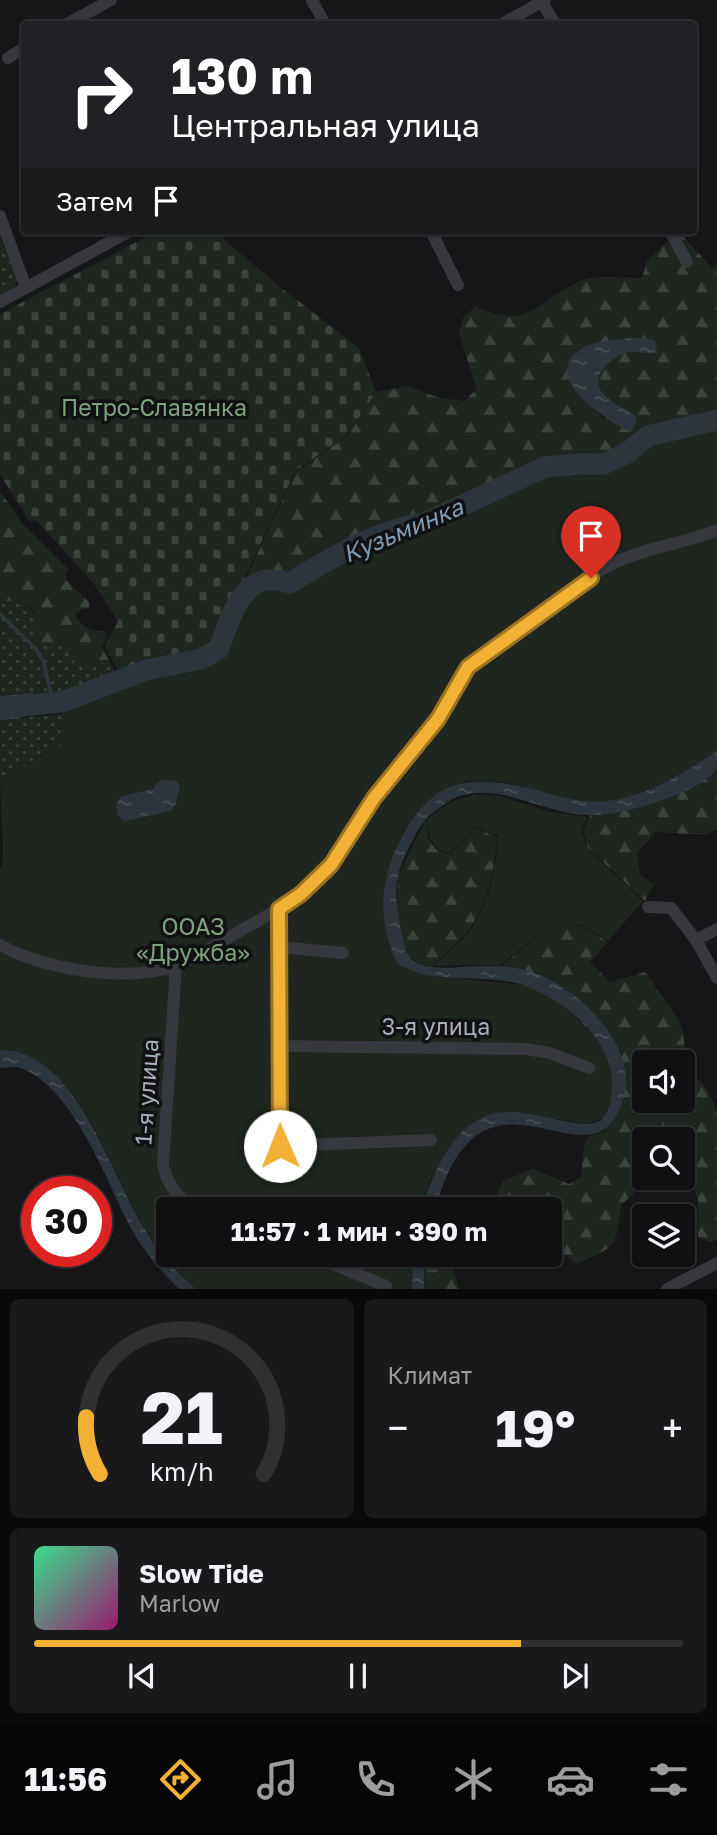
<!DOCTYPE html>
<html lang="ru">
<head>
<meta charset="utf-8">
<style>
  body { margin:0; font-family:"Golos Text",sans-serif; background:#19191b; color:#f1f3f6; height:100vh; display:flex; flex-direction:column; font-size:26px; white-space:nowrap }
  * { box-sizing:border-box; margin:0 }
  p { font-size:23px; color:#9c9d9f }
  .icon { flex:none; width:38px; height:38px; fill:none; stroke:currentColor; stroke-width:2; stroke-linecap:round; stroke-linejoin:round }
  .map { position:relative; height:1289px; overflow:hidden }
  .sheet { display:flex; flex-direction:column; gap:10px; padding:10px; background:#09090a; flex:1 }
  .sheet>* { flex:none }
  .banner { position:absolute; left:21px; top:21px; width:676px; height:214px; border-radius:7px; box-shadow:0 2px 5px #0004,0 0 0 2px #303032; background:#202124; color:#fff; overflow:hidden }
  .fabs { position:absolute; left:632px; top:1050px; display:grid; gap:14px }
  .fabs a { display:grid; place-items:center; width:63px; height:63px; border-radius:7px; background:#101012; box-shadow:0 2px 5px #0004,0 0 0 2px #303032; font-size:35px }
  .speed { position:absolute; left:21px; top:1176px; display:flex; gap:14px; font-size:35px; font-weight:700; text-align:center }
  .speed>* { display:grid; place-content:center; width:91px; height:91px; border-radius:50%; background:#101012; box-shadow:0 2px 5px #0004,0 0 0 2px #303032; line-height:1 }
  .speed .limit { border:10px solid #d22; background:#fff; color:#111 }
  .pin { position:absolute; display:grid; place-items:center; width:60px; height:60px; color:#fff; margin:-72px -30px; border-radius:50% 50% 50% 0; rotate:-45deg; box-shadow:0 0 7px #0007 }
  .pin .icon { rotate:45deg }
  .me { position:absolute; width:77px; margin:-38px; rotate:359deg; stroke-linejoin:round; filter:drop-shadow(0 0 5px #0008) }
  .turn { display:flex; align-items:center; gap:24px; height:147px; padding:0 35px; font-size:32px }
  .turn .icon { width:91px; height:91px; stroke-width:2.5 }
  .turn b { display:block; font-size:49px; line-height:60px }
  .then { display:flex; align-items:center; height:66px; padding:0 35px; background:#0003; gap:14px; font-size:26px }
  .big { font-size:52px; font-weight:700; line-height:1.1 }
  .sheet .widget { flex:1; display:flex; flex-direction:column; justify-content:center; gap:10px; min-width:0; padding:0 24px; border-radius:10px; background:#19191b }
  .sheet .dial { align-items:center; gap:0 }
  .dial svg { height:182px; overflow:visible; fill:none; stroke:#303032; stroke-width:7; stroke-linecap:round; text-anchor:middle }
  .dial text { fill:#f1f3f6; stroke:none }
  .song { display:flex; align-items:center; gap:21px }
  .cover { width:84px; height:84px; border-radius:10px; background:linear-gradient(135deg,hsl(150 70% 55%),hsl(320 70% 35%)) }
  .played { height:7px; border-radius:4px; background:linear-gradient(90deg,#f2b134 75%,#303032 75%) }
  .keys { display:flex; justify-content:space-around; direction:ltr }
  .heat { display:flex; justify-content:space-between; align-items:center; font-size:38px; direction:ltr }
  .sheet .tiles { flex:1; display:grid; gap:10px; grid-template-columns:1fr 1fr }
  .widget:last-child { grid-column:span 2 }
  .trip { position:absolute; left:156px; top:1197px; width:406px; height:70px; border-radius:7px; background:#101012; box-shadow:0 2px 5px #0004,0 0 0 2px #303032; font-weight:700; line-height:70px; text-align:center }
  .menu { display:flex; height:112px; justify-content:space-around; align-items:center; background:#060607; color:#9c9d9f }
  .menu .icon { width:49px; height:49px }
  .menu .active { color:#f2b134 }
  .menu b { font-size:32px; color:#f1f3f6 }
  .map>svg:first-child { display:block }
  .grass { fill:url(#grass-dots) }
  .forest { fill:url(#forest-firs); fill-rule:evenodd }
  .cemetery { fill:url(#cemetery-stones) }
  .garden { fill:#1e261f }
  .water { fill:url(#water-ripples) }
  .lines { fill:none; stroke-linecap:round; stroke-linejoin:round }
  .stream { stroke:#2c353c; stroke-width:3.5 }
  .river { stroke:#2c353c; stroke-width:21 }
  .street { stroke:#37383d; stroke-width:12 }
  .route-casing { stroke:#9d7322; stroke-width:18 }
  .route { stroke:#f2b134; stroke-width:12 }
  .labels { text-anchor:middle; stroke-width:7; stroke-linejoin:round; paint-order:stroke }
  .park-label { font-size:23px; fill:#7fa381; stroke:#111113 }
  .street-label { font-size:23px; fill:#a8adb8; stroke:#111113 }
  .water-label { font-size:24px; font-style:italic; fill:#7f9bb3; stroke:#111113 }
</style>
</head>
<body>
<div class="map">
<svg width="717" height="1289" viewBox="0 0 717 1289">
  <defs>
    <pattern id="grass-dots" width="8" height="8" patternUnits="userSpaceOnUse" patternTransform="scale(1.75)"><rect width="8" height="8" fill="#1e261f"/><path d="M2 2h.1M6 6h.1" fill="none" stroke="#3c433d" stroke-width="1.8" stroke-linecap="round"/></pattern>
    <pattern id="forest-firs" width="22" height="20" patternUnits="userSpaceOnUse" patternTransform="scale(1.75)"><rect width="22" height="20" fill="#1e261f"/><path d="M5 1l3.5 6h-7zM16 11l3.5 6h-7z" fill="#3c433d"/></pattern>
    <pattern id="cemetery-stones" width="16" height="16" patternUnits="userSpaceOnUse" patternTransform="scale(1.75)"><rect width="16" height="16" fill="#1e261f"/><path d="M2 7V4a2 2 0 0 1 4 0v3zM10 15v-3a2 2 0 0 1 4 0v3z" fill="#3c433d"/></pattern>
    <pattern id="water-ripples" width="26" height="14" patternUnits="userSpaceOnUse" patternTransform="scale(1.75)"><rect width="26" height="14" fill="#2c353c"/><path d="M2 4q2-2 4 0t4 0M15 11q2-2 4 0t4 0" fill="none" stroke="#485056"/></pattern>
  </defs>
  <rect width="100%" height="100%" fill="#161618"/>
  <path class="grass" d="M0,237L17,280L15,287L0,297Z
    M18,600C41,616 65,647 87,668L109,660L117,675C97,685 72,694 49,694C33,695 16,691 0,696V602Z
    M62,714L60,745L0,780V720Z"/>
  <path class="forest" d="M678,231L712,268L717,266V420L648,436L627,453L604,464H579L545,467L422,524C379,529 327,560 290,583L266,580L249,588H241L296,471L348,436L376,392L407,386L440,398L464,401L477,389L459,334L463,318L476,306C527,332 536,302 578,282C592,274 625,278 642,278L647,261ZM591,344L647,355C642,354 636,352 630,352C611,354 588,377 603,395C608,400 616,404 622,407L604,419L585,400Z
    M0,491L21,522L69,570L65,575L66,580L89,602V608L82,609L75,615C82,627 90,632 103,630L107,635L102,648L109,660L86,668L76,666L64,645L38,642L34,631L41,621L32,609L18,600L0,602Z
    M717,769V829L706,835L656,832L637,853L640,875L654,884L645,901L588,848L583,830L590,815L639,808L712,775Z
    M426,819C428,838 428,850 450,854L475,828L497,837C495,869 488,905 467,932C457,945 443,956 431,967L417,963L406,954L397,910L398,876Z
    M559,919L586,928L608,942L590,962L610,982L645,972C652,979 655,987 661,995C680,1019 688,1032 683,1063L707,1089L717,1111V1240L710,1242L698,1237V1200L694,1190L676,1178H682V1139H644V1178H651L621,1205C616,1249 616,1246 577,1264L552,1245H550V1209H493V1203L503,1181L532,1169L569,1184L581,1177L584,1145L589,1136L605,1131L576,998L540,975L501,966ZM644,1062H682V1101H644Z
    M425,1255H450L459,1289H424Z"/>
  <path class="cemetery" d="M157,231H214L279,286L359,348L376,392L347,436L296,470L216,637L197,653L120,674L105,647L118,621L94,584L36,520L29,521L0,474V314Z"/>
  <path class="garden" d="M717,420V749L714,753C673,779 626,810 575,801C553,797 531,788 508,783C494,780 479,781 465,781L398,844L389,946L436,977L526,985L562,1005L592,1032L608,1056L614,1083L609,1111L600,1120L585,1124L523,1113H495L471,1124L452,1145L430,1181L421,1209H168V1255H413L412,1289H196C171,1268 151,1242 136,1213C108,1159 82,1078 21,1053C15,1050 7,1051 0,1050V868L2,867C5,839 0,809 0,780L60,745L62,702L146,670L201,659L219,649C227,627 239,582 268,580C275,579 283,582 290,583C327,560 379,529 423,524L545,467L579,464H604L627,453L648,436Z
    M476,794L500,796L551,812L587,817L581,830L588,849L643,901L608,941L586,927L559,919L500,965L434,966C445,955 460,944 469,931C489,904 496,869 498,836L475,827L449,853C430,849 429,837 427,819L450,802Z"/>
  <path class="water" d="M642,338L655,340L657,352C646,355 640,351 630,352C620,354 612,359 606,366C582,390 618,405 636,416V423L631,432C608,422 541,379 578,351C594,339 623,339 642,338Z
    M31,693L62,702C48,711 17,720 0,720V696Z
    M717,749V769C704,785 682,793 662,800C640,808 614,815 590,815C543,816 485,771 442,806C437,810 430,814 426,819C416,830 401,862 398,876C394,895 398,916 402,934C405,947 406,959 419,964C438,972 476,964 498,966C511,967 528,970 540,975C582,993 637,1046 624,1096C601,1182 525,1091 471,1140C450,1159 444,1184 434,1209H421C433,1174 454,1121 496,1113C519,1109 543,1117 565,1121C576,1123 591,1127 601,1120C609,1114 610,1105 611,1096C620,1045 571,1005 528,987C501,975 462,981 433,976C421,975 410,969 398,965C380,928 378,890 395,852C428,777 467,772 540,791C562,797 585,805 608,801C648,796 681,774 714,753Z
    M162,780L176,781L180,785L176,804L170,811L124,821L117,814V804L120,797L153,789L157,783Z
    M0,1050C7,1051 15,1050 21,1053C78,1072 110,1165 136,1214C151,1243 171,1268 196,1289H179C161,1271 144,1252 132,1230C107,1183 75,1089 21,1068C15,1066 6,1068 0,1068Z
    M413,1255H424V1289H412Z"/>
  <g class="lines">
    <path class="stream" d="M0,614L36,649L43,660L53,701"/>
    <path class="river" d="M0,708L62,702L146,670L201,659L219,649C227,627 239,582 268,580C275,579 283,582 290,583C327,560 379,529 422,524L545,467L579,464H604L627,453L648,436L717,420"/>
    <path class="street" d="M312,0L325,24
      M542,2L555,24
      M67,24L111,0
      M502,24L545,0
      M8,58L24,48
      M0,216L26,288
      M431,231L458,285
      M670,231L687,262
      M0,302L130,231
      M648,907L671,908L696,940L717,978
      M279,909L280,1146L431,1140
      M696,940L717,929
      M0,945C43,969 129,984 176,965C201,956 224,940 247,927C273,912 300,898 321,876C342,854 355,825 372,801C388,779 407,760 423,739C440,716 453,691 468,667C483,653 502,645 517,633C548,610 579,581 614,563C646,547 684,544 717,530
      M279,947L343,953
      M176,965L163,1165C168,1186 177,1197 195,1209
      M279,1046L525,1049L550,1053L589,1068
      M311,1255L386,1286
      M667,1289L717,1263"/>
  </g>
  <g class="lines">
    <defs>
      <path id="route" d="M280,1146L279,909L301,894L331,865L374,798L438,719L468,667L591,578"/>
    </defs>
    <use href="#route" class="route-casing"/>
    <use href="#route" class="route"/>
  </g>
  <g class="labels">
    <g class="park-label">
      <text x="154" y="416">Петро-Славянка</text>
      <text x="193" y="935">ООАЗ<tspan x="193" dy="26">«Дружба»</tspan></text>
    </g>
    <g class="street-label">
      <text x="436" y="1035">3-я улица</text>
      <text transform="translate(147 1092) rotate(-86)" y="8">1-я улица</text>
    </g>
    <g class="water-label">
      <text transform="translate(403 531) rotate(-23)" y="8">Кузьминка</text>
    </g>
  </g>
</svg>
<div class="fabs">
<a><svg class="icon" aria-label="sound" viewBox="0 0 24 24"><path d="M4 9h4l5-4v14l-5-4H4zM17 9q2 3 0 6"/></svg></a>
<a><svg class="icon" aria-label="search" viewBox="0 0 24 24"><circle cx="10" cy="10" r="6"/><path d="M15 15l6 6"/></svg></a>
<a><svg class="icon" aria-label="layers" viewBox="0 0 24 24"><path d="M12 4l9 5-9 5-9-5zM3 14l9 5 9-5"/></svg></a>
</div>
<div class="speed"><div class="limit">30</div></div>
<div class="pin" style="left:591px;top:578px;background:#d93025"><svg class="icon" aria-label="arrive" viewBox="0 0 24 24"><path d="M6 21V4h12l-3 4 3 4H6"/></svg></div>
<svg class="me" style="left:280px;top:1146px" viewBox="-20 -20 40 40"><circle r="19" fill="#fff"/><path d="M0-13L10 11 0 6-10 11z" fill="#f2b134"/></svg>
<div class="trip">11:57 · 1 мин · 390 m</div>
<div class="banner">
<div class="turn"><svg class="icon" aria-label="right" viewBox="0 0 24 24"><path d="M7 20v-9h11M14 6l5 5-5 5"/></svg><div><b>130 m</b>Центральная улица</div></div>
<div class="then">Затем<svg class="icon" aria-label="arrive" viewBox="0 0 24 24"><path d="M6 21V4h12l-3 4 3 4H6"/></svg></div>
</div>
</div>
<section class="sheet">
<div class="tiles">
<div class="widget dial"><svg viewBox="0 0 100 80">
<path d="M14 69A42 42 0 1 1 86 69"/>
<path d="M14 69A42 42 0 0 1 8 44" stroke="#f2b134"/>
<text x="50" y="56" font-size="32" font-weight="700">21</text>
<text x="50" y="72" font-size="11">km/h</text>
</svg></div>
<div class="widget"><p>Климат</p>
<div class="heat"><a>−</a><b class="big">19°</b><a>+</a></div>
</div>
<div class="widget">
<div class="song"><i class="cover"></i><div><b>Slow Tide</b><p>Marlow</p></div></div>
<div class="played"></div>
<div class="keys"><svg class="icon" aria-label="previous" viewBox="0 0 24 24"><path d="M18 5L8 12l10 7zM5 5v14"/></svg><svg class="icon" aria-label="pause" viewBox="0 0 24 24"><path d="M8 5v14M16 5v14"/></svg><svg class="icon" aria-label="next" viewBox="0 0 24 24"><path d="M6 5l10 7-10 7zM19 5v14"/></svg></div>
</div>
</div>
</section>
<nav class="menu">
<b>11:56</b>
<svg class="icon active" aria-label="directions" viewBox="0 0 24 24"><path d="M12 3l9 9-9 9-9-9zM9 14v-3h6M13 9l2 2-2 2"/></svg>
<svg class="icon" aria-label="music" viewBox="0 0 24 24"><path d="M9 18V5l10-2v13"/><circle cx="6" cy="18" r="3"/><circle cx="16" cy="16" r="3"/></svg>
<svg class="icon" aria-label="phone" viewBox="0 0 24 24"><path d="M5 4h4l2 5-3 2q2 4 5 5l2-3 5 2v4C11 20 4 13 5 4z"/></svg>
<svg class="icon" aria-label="climate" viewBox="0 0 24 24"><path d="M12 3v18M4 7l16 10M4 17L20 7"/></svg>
<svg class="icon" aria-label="car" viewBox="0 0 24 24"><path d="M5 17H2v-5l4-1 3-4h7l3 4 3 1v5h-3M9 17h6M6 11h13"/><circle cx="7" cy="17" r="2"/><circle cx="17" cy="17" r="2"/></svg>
<svg class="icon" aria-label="filters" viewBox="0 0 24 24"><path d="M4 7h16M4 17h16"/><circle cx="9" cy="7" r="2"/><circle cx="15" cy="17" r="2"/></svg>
</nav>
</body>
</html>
